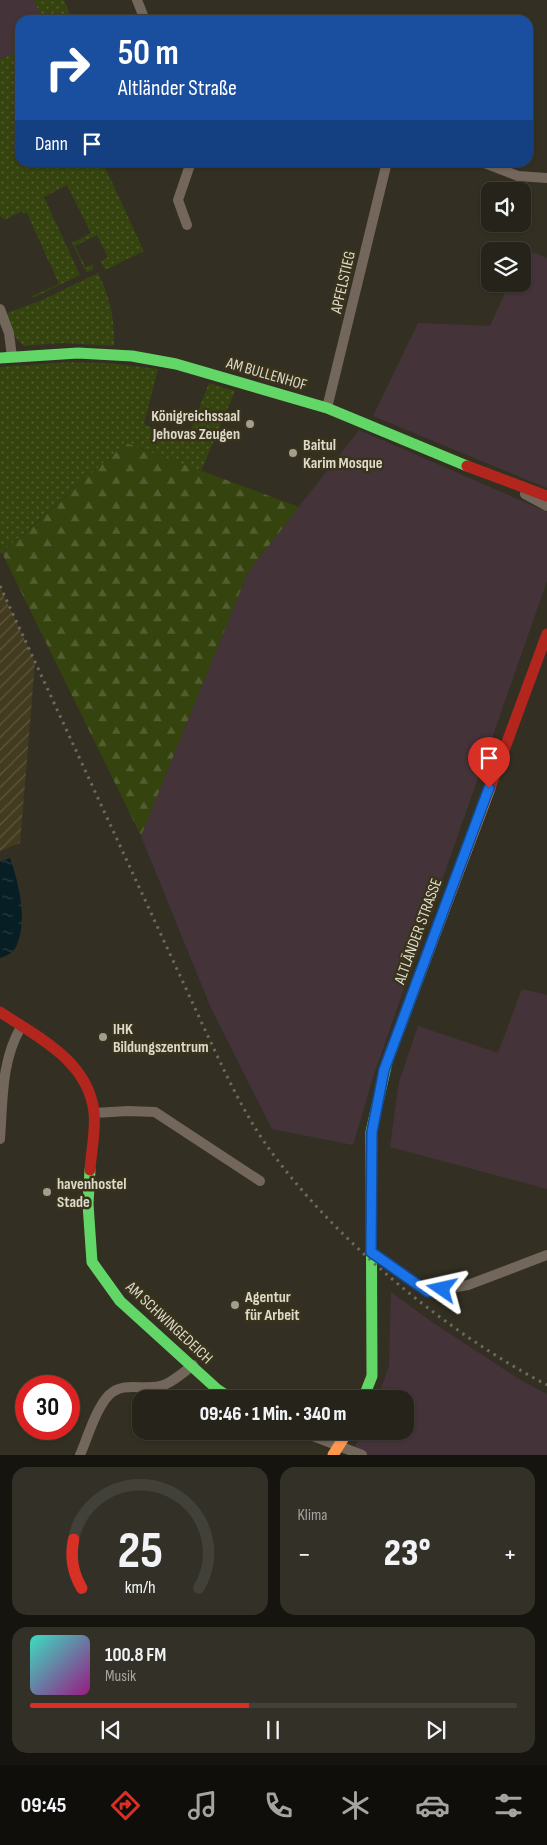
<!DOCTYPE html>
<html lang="de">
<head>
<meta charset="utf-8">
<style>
  body { margin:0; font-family:"Sofia Sans Condensed",sans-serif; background:#323027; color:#f1f3f6; height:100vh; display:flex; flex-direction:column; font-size:19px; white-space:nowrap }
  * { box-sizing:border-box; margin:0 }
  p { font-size:16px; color:#a4a4a2 }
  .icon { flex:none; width:28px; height:28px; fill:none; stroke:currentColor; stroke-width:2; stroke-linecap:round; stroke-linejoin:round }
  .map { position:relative; height:1455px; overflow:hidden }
  .drawer { display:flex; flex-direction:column; gap:12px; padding:12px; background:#15140e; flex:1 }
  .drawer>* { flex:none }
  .guide { position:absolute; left:15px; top:15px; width:518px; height:152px; border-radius:15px; box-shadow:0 1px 4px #0004,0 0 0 1px #424139; background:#1a4fa0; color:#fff; overflow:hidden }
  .buttons { position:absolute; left:481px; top:182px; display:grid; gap:10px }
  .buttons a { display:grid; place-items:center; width:50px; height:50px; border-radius:10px; background:#26241a; box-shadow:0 1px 4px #0004,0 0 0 1px #424139; font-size:25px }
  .speed { position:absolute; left:15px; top:1375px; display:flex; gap:10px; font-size:25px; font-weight:700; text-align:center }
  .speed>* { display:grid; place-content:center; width:65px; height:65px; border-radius:50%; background:#26241a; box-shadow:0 1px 4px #0004,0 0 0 1px #424139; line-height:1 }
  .speed .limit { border:8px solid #d22; background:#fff; color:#111 }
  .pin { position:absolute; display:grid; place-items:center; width:42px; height:42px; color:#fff; margin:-51px -21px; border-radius:50% 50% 50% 0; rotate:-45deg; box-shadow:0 0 5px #0007 }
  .pin .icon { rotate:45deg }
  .me { position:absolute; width:55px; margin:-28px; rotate:281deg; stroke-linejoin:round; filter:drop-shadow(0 0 4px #0008) }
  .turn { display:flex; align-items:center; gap:18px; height:105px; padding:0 20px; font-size:22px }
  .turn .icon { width:65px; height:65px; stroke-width:2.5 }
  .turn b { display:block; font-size:35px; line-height:42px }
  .then { display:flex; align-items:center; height:48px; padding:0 20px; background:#0003; gap:10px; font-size:19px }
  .big { font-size:38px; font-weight:800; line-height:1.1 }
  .drawer .card { flex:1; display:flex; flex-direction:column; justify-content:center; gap:8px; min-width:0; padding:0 18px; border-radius:15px; background:#323027 }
  .drawer .dial { align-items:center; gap:0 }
  .dial svg { height:130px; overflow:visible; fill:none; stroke:#424139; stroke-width:7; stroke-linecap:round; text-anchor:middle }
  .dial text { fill:#f1f3f6; stroke:none }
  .song { display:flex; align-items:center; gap:15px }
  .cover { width:60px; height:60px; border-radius:8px; background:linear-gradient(135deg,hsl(170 70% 55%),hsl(310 70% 35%)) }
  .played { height:5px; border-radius:2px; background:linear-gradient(90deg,#d93025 45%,#424139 45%) }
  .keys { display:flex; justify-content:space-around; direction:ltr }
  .heat { display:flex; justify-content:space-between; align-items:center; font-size:28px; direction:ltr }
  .drawer .tiles { flex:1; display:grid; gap:12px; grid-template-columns:1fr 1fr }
  .card:last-child { grid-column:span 2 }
  .trip { position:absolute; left:132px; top:1390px; width:282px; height:50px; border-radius:15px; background:#26241a; box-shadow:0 1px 4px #0004,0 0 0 1px #424139; font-weight:800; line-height:50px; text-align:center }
  .dock { display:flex; height:80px; justify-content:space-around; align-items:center; background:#0f0e0a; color:#a4a4a2 }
  .dock .icon { width:35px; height:35px }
  .dock .active { color:#d93025 }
  .dock b { font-size:22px; color:#f1f3f6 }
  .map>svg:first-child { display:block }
  .commercial { fill:#44343a }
  .industrial { fill:url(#industrial-furrows) }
  .green { fill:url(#green-dots) }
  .forest { fill:url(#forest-firs) }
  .water { fill:url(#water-ripples) }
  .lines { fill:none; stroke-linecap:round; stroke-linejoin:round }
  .street { stroke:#73665b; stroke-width:10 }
  .fast { stroke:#63d668; stroke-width:11 }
  .slow { stroke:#ff974d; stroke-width:11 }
  .jam { stroke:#b3261e; stroke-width:11 }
  .rail { stroke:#6f685e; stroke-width:3; stroke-dasharray:2.5 5; stroke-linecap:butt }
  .route-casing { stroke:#114b97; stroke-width:12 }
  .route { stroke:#1a73e8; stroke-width:9 }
  .poi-dot { fill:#a29e90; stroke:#3a331c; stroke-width:2 }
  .labels { text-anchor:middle; stroke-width:5; stroke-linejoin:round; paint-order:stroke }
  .street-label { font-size:16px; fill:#dddacb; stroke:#3a331c }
  .poi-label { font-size:16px; font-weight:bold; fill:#dddacb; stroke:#3a331c; text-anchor:start }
</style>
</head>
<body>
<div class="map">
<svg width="547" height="1455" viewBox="0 0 547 1455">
  <defs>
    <pattern id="industrial-furrows" width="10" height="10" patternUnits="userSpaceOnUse" patternTransform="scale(1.25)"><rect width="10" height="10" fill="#433b1f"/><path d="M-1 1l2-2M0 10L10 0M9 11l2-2" fill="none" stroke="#5e573e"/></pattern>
    <pattern id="green-dots" width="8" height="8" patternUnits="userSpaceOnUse" patternTransform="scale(1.25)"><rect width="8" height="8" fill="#35430e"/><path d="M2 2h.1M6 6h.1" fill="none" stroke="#525e30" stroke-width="1.8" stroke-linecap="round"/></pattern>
    <pattern id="forest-firs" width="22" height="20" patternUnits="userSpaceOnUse" patternTransform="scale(1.25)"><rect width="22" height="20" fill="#35430e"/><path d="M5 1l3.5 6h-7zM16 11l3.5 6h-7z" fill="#525e30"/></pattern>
    <pattern id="water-ripples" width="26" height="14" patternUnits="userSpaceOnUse" patternTransform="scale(1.25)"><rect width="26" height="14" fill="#061e24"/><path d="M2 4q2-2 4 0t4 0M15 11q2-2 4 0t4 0" fill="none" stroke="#2a3e42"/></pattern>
  </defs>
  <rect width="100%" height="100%" fill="#333023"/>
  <path class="commercial" d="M0,0H64L72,20H20V51L0,59Z
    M525,249L547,258V488L373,416L418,323L490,326L509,284H522L523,254Z
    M359,430L547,512V581L373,1077L353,1145L272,1129L211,1008L141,836L248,572Z
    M522,989L547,995V1189L390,1147L399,1082L418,1026L498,1053Z
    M391,1292L429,1320L522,1381L547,1394V1455H350L364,1431H406V1399H377L389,1367Z"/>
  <path class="industrial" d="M0,587L35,662L20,843L0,851Z"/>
  <path class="green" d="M34,0H64L72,20H43Z
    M20,51V162L103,163L144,251L105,270L101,261L108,257L97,235L75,246L86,268L93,264V270L86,272L72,243L91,233L67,185L44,197L80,275L33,298L32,296L59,284L27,213L24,214L22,211L5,220L0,216V59Z
    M98,273C110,297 115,320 114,346L63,343L24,346L16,338L7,313L40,301Z
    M68,362L108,363L158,369L144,424L186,442L209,383L235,391L201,471L126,443L0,554V367Z"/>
  <path class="forest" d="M126,443L299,507L248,572L141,836L2,553Z"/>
  <path class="water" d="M10,858C19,883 28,922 16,947C13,953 6,956 0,958V862Z"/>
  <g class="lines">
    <path class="street" d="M137,0L145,20
      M482,162L518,176L547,178
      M187,225L178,200L191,162
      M0,309L9,333L12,357
      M327,408L387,162
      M525,494L547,506
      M94,1113L128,1111L155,1112L260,1181
      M0,1139C3,1100 1,1061 21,1027
      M371,1251L428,1292L468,1285L547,1255
      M300,1431L362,1455
      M80,1455C87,1439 96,1408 109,1395C124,1380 146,1392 164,1385C174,1381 184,1372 193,1365"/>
    <path class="fast" d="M0,358L78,353L132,356L176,364L327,408L467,466
      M90,1170L88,1204L92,1262L120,1301L218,1390L232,1399
      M363,1399L372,1376L371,1132L387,1062"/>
    <path class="slow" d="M387,1062L490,788
      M333,1455L348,1431"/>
    <path class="jam" d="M467,466L547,496
      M490,788L547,634
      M0,1012C39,1038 88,1061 94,1112C96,1131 91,1152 90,1170"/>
    <path class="rail" d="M0,586L206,1032C224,1070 241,1108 265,1143C331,1237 444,1331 547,1385"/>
  </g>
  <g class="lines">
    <defs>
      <path id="route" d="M442,1289L428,1292L371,1252L372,1132L384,1070L489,788"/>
    </defs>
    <use href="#route" class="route-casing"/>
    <use href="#route" class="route"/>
  </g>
  <g class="poi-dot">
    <circle cx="250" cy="424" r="5"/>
    <circle cx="293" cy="453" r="5"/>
    <circle cx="103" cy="1037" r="5"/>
    <circle cx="47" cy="1192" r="5"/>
    <circle cx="235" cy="1305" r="5"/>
  </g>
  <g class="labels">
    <g class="street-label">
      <text transform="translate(342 282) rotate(-77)" y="6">APFELSTIEG</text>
      <text transform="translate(267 373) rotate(16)" y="6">AM BULLENHOF</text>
      <text transform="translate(417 931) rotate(-70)" y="6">ALTLÄNDER STRASSE</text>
      <text transform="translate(170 1322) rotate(43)" y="6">AM SCHWINGEDEICH</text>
    </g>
    <g class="poi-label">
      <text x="240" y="421" text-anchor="end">Königreichssaal<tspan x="240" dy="18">Jehovas Zeugen</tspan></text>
      <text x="303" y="450">Baitul<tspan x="303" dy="18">Karim Mosque</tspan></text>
      <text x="113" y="1034">IHK<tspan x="113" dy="18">Bildungszentrum</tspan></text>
      <text x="57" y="1189">havenhostel<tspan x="57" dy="18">Stade</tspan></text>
      <text x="245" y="1302">Agentur<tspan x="245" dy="18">für Arbeit</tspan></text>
    </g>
  </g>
</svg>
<div class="buttons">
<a><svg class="icon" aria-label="sound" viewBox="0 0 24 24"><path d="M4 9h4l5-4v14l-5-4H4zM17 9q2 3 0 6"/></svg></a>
<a><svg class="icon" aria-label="layers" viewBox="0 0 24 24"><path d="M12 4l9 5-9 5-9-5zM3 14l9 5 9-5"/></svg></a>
</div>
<div class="speed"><div class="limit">30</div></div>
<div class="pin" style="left:489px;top:788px;background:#d93025"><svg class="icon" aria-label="arrive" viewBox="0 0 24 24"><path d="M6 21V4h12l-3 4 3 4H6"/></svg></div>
<svg class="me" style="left:442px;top:1289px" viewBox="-20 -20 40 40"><path d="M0-17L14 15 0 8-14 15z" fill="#1a73e8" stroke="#fff" stroke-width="4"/></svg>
<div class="trip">09:46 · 1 Min. · 340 m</div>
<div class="guide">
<div class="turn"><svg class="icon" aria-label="right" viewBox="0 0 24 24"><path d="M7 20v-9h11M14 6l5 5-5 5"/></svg><div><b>50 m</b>Altländer Straße</div></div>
<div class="then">Dann<svg class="icon" aria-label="arrive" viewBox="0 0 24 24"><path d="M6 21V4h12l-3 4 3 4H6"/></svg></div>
</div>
</div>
<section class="drawer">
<div class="tiles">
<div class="card dial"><svg viewBox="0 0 100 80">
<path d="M14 69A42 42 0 1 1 86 69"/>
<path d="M14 69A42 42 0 0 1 9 39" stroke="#d93025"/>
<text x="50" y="56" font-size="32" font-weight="700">25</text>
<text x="50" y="72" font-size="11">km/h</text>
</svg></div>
<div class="card"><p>Klima</p>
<div class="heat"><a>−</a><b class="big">23°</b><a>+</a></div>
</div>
<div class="card">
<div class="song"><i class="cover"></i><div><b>100.8 FM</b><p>Musik</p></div></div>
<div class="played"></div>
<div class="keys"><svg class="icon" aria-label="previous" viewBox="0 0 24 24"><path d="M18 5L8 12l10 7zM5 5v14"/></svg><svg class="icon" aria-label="pause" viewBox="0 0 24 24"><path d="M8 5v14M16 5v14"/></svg><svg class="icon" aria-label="next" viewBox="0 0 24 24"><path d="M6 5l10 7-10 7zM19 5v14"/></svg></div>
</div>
</div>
</section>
<nav class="dock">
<b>09:45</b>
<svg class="icon active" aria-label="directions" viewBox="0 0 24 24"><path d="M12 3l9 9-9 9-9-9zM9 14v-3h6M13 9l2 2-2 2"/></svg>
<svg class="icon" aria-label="music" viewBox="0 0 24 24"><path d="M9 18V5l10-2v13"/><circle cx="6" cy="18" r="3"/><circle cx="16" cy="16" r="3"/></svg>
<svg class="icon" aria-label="phone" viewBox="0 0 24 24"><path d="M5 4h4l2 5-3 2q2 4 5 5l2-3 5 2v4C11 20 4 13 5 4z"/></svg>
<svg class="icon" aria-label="climate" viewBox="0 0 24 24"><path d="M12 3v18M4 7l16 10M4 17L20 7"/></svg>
<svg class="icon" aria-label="car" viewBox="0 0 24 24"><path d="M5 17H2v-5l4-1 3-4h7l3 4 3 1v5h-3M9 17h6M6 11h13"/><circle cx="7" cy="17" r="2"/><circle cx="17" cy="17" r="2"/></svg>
<svg class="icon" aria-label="filters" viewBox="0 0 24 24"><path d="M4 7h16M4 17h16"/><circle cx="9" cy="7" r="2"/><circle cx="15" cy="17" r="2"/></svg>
</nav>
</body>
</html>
